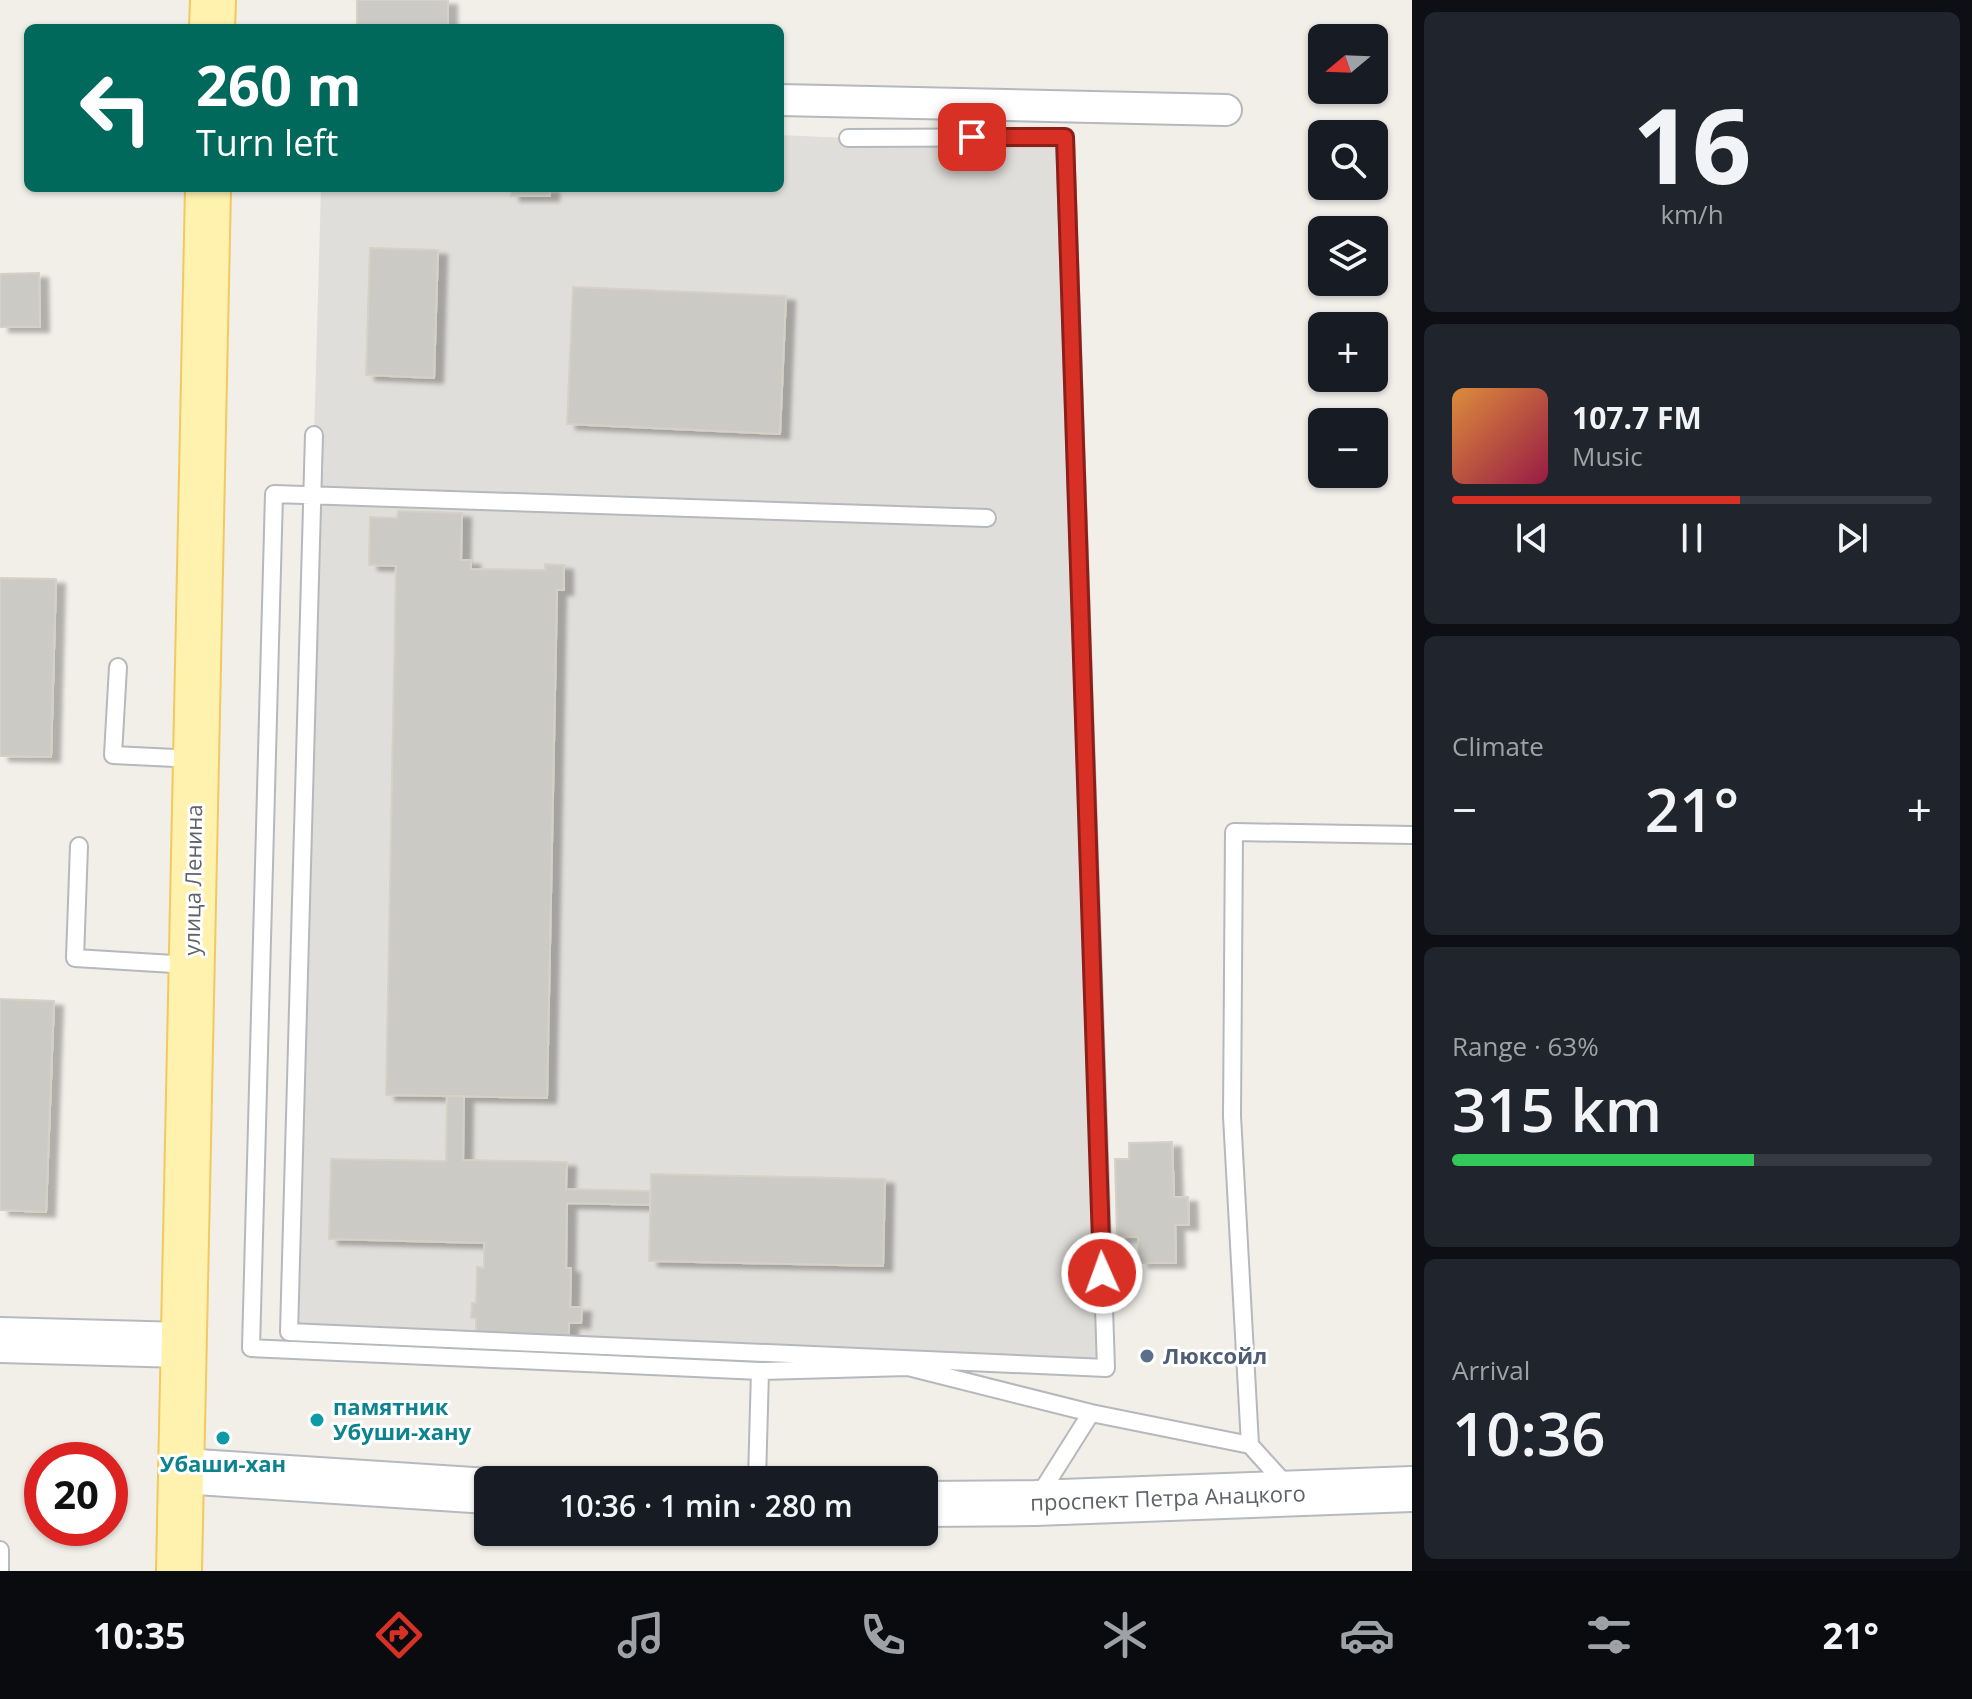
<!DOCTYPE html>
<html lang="en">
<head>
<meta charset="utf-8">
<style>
  body { margin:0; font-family:"Open Sans",sans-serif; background:#20242c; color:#f1f3f6; height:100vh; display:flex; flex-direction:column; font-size:30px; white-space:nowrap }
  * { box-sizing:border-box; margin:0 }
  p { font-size:26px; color:#9ea1a6 }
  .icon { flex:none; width:44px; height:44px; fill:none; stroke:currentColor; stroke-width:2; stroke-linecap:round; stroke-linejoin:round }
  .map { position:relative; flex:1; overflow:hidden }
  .sheet { display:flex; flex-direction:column; gap:12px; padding:12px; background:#0d0f14; width:560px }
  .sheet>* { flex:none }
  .hud { position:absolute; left:24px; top:24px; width:760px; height:168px; border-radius:12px; box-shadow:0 2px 6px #0004; background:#00695c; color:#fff; overflow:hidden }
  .needle { width:52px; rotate:251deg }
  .buttons { position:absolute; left:1308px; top:24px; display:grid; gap:16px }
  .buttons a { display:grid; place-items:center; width:80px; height:80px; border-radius:12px; background:#171b24; box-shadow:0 2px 6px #0004; font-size:40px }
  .speed { position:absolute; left:24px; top:1442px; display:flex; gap:16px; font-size:40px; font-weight:700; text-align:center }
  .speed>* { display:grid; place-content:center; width:104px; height:104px; border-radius:50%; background:#171b24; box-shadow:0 2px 6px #0004; line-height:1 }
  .speed .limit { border:12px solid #d22; background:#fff; color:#111 }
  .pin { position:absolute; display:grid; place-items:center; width:68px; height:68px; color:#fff; margin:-34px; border-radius:16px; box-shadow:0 4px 12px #0006 }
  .me { position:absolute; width:88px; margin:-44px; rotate:358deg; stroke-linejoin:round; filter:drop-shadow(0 0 6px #0008) }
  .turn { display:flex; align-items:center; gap:28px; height:168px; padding:0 40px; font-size:36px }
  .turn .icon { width:104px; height:104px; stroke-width:2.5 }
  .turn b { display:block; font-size:56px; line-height:68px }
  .big { font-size:60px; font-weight:600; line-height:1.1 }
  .sheet .tile { flex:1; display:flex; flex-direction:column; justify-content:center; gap:12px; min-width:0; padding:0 28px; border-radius:12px; background:#20242c }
  .sheet .dial { align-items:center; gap:0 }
  .dial b { font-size:104px; line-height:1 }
  .song { display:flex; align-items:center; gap:24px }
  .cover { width:96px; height:96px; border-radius:12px; background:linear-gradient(135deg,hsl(30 70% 55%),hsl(340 70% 35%)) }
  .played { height:8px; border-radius:4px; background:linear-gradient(90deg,#d93025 60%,#363941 60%) }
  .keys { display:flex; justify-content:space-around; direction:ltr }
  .heat { display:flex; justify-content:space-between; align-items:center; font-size:44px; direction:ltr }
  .charge { height:12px; border-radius:6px; background:linear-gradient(90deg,#34c759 63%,#363941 0) }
  .trip { position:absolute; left:474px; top:1466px; width:464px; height:80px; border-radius:12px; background:#171b24; box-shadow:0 2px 6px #0004; font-weight:600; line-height:80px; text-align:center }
  .dock { display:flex; height:128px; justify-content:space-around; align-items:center; background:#090b0e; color:#9ea1a6 }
  .dock .icon { width:56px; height:56px }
  .dock .current { color:#d93025 }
  .dock b { font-size:36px; color:#f1f3f6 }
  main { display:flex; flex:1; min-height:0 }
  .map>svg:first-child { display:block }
  .industrial { fill:#e0deda }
  .building { fill:#cccac5; stroke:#d6d1c6; stroke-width:2; filter:url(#shadow) }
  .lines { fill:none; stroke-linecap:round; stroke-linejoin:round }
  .service-casing { stroke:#b5b8bc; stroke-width:20 }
  .minor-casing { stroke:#b5b8bc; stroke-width:34 }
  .secondary-casing { stroke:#b6babf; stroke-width:48 }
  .primary-casing { stroke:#f2c960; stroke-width:48 }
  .service { stroke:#fff; stroke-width:16 }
  .minor { stroke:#fff; stroke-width:30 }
  .secondary { stroke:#fff; stroke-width:44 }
  .primary { stroke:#fff2af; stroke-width:44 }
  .route-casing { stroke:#8d1f18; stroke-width:20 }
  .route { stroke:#d93025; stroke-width:14 }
  .service-dot { fill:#5c6f8a; stroke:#fff; stroke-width:3 }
  .culture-dot { fill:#0f9aa8; stroke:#fff; stroke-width:3 }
  .labels { text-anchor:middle; stroke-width:6; stroke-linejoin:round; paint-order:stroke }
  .street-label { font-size:22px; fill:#5f6368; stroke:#fff }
  .service-label { font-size:22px; font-weight:bold; fill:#4e5e75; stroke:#fff; text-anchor:start }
  .culture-label { font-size:22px; font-weight:bold; fill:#0d838f; stroke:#fff; text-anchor:start }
</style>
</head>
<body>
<main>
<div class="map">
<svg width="1412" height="1571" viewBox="0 0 1412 1571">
  <defs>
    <filter id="shadow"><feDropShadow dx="9" dy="5" stdDeviation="2" flood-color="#0004"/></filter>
  </defs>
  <rect width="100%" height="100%" fill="#f1efe8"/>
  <path class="industrial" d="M780,135L848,138L1065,137L1106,1368L289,1332L321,188H780Z"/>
  <path class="building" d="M357,0H448V28H357Z
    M511,188H550V196H511Z
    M370,248L438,250L434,378L366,375Z
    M39,273L40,327H0V274Z
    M573,287L786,296L780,434L567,424Z
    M398,511L462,513L461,560H471V569L545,570V564L564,565V590H557L547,1098L386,1095L396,566L369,565L370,517L397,518Z
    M0,578L56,579L51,757L0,756Z
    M0,999L54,1001L46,1212L0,1210Z
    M447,1096H464L463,1160L567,1162L566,1189L650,1191V1205L567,1203L566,1268H571L570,1307H582L581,1323H569V1336L476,1334V1318H471L472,1303H476L477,1267L484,1268V1243L329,1239L331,1159L446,1161Z
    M1172,1142L1174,1197H1188L1189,1225H1175L1176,1263H1139L1138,1237H1117L1115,1159H1129V1143Z
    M651,1174L885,1179L883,1266L649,1261Z"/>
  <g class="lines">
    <defs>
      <path id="service" d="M314,435L289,1332L1106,1368L1065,137L848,138
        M987,518L274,494L251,1348L760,1371L908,1367L1091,1413L1250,1445L1288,1487
        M118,667L113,755L195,759
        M79,846L75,958L190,965
        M1250,1445L1232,1116L1234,832L1412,835
        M757,1480L760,1371
        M1038,1497L1091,1413
        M0,1550V1571"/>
      <path id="minor" d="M780,100L1226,110"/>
      <path id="secondary" d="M0,1340L183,1345
        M182,1471L488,1491
        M924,1504L1035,1503L1412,1489"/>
      <path id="primary" d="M212,28L213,0
        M179,1571L208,188"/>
    </defs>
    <use href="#service" class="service-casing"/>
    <use href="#minor" class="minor-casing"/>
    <use href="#secondary" class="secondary-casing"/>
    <use href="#primary" class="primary-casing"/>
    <use href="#service" class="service"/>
    <use href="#minor" class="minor"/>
    <use href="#secondary" class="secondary"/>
    <use href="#primary" class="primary"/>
  </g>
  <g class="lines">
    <defs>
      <path id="route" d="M972,137H1065L1102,1273"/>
    </defs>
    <use href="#route" class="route-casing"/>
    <use href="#route" class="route"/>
  </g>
  <circle class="service-dot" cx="1147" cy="1356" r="8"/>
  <g class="culture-dot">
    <circle cx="317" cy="1420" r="8"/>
    <circle cx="223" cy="1438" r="8"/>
  </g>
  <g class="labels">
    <g class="street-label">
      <text transform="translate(193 880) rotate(-89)" y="8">улица Ленина</text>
      <text transform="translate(1168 1498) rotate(-2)" y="8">проспект Петра Анацкого</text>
    </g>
    <g class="service-label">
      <text x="1163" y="1364">Люксойл</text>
    </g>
    <g class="culture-label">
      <text x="333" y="1415">памятник<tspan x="333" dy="25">Убуши-хану</tspan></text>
      <text x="223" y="1472" text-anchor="middle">Убаши-хан</text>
    </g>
  </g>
</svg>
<div class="buttons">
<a><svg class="needle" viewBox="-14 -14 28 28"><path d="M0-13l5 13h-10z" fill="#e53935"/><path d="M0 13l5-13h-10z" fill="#9ea1a6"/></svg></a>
<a><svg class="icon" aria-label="search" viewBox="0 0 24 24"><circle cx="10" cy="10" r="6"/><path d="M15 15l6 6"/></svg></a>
<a><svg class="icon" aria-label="layers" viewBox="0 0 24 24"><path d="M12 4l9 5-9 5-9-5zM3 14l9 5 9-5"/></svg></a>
<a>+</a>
<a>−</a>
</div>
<div class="speed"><div class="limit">20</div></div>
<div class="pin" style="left:972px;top:137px;background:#d93025"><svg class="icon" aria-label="arrive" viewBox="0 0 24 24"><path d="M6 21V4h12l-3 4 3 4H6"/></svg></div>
<svg class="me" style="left:1102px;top:1273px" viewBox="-20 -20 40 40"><circle r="17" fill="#d93025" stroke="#fff" stroke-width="3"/><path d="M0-11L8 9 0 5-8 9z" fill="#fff"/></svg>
<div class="trip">10:36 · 1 min · 280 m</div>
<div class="hud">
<div class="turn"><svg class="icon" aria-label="left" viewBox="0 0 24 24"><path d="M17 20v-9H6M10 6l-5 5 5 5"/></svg><div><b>260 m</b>Turn left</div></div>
</div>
</div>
<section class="sheet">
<div class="tile dial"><b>16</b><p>km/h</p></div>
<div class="tile">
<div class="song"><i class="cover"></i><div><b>107.7 FM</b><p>Music</p></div></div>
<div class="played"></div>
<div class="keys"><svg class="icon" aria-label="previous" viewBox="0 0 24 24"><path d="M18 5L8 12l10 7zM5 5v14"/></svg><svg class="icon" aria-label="pause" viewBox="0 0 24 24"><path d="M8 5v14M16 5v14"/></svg><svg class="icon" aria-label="next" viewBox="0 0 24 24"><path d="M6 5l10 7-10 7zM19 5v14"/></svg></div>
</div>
<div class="tile"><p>Climate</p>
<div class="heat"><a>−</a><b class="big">21°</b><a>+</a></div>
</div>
<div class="tile"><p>Range · 63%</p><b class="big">315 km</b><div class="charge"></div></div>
<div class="tile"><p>Arrival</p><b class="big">10:36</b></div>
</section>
</main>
<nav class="dock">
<b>10:35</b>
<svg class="icon current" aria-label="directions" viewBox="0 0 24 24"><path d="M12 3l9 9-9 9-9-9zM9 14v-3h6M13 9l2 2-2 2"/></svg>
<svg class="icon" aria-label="music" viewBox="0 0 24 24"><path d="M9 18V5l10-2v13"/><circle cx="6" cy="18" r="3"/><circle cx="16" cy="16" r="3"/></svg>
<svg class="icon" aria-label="phone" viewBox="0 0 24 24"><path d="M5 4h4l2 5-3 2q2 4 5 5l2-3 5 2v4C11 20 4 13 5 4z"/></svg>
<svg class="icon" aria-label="climate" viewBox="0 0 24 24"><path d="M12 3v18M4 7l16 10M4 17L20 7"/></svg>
<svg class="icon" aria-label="car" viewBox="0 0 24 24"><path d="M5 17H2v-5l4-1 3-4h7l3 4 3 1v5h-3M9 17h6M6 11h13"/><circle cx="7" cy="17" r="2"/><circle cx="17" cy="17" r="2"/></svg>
<svg class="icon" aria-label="filters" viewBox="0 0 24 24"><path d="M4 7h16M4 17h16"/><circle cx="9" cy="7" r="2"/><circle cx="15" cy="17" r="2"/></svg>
<b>21°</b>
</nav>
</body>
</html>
